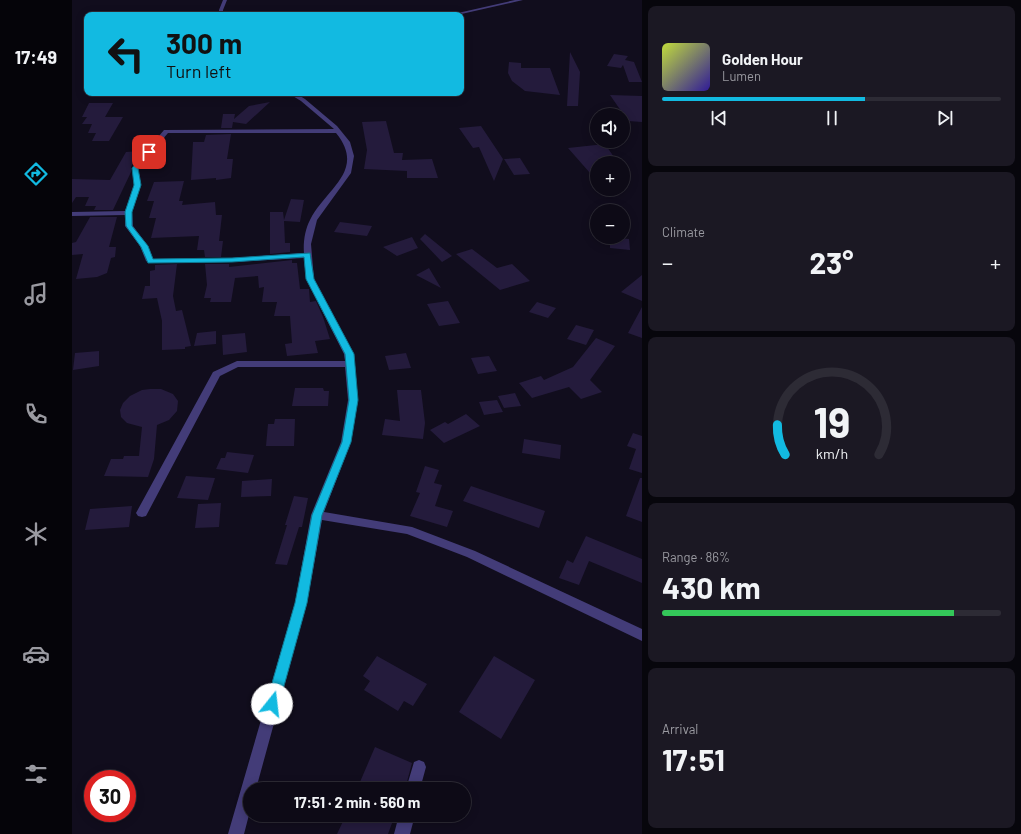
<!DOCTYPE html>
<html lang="en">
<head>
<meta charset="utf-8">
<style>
  body { margin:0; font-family:Barlow,sans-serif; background:#1b1823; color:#f1f3f6; height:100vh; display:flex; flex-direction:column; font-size:15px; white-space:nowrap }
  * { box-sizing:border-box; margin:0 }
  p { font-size:13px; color:#9a9aa1 }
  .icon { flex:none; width:22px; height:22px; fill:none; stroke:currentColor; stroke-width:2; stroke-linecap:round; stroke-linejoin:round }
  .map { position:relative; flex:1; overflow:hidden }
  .panel { display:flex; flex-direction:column; gap:6px; padding:6px; background:#07060c; width:379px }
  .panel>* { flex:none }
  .guide { position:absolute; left:12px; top:12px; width:380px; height:84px; border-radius:8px; box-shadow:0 2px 10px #0003,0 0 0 1px #2d2b35; background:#12bae1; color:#111; overflow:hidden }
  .fabs { position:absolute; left:518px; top:108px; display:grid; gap:8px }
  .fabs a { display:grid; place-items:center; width:40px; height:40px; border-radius:50%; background:#0d0a16; box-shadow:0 2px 10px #0003,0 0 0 1px #2d2b35; font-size:20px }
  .speed { position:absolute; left:12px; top:770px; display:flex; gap:8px; font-size:20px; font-weight:700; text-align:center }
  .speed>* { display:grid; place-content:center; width:52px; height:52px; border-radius:50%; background:#0d0a16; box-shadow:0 2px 10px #0003,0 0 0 1px #2d2b35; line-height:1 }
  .speed .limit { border:6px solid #d22; background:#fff; color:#111 }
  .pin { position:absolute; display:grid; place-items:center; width:34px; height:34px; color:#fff; margin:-17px; border-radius:8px; box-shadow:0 2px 6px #0006 }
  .me { position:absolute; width:44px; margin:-22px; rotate:16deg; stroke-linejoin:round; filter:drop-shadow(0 0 3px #0008) }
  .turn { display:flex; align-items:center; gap:14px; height:84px; padding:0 16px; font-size:18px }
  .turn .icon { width:52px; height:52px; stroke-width:2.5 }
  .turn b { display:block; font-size:28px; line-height:34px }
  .big { font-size:30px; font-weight:700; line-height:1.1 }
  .panel .widget { flex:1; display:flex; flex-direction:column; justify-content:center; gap:6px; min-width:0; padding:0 14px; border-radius:8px; background:#1b1823 }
  .panel .dial { align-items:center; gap:0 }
  .dial svg { height:104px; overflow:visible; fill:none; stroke:#2d2b35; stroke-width:7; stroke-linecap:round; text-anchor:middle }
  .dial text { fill:#f1f3f6; stroke:none }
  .song { display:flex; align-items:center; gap:12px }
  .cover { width:48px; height:48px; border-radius:6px; background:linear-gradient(135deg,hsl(70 70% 55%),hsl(250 70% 35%)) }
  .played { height:4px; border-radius:2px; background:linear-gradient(90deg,#12bae1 60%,#2d2b35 60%) }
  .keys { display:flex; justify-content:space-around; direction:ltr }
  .heat { display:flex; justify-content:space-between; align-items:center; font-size:22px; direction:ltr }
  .charge { height:6px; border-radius:3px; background:linear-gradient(90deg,#34c759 86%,#2d2b35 0) }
  .trip { position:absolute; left:171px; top:782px; width:228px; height:40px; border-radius:20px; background:#0d0a16; box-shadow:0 2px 10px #0003,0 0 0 1px #2d2b35; font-weight:700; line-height:40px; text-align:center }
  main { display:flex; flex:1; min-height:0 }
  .menu { display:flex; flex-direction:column; width:72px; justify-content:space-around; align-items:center; background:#050409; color:#9a9aa1 }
  .menu .icon { width:28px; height:28px }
  .menu .on { color:#12bae1 }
  .menu b { font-size:18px; color:#f1f3f6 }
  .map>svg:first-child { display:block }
  .building { fill:#241b3c }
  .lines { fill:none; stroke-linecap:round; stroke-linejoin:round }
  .street { fill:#433c78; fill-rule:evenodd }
  .route { fill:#12bae1; stroke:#0c7992 }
</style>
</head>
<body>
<main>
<nav class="menu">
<b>17:49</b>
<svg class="icon on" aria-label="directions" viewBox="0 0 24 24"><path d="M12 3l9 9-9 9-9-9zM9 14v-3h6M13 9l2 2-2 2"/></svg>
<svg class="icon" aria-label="music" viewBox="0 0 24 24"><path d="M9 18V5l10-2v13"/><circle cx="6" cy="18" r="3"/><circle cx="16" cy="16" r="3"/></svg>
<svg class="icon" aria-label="phone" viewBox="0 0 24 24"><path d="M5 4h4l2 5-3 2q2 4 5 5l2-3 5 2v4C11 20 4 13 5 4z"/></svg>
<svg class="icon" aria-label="climate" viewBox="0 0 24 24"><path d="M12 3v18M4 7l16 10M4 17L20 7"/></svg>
<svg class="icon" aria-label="car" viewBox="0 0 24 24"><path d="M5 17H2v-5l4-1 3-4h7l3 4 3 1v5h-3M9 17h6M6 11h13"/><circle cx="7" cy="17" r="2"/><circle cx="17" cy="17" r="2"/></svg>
<svg class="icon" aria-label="filters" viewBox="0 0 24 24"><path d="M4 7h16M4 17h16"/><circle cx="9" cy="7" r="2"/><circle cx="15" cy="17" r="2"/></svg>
</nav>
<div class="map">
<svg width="570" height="834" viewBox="0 0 570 834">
  <rect width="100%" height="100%" fill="#110d1d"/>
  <path class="building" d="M498,52L508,72L506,106H495Z
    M542,54L556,56L553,60L562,62L570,82H557L551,65L549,68L535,66Z
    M437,62L449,63V68H478L488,95L453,91L440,81L436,73Z
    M538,95L570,96V122L556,121Z
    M198,102L174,124L161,122L160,128H149L151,114H163L162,119L177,106Z
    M17,103H41L33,117H51L37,141H20L24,133H16L20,124H10L15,117H10Z
    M314,121L322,153H331L330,160L360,159L366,178H335V171L292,169L295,150L290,122Z
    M409,126L431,159L422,181L407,147L401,148L387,128Z
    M159,134L155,159H161L159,178L144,180V178L119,180L121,142H132L134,135Z
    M533,144L546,163H525V181L496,148Z
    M68,151L59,167V172L41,210H22L24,206H13L17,197H4L0,203V179L38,180L54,152Z
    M448,158L458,174L442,175L432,159Z
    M112,181L107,201H111L110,205L143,202L144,215H150L147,241H151L149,257H133L132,250H125L127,236L79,238L84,218H77L82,201H75L82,182Z
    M219,199L232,200L228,222L212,221L213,243H218V252L198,254V212H211L212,220Z
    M18,217H45L37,247H44L43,257L39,258L35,273L25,277L4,279L11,254L0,255V243L4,242Z
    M268,222L300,226L295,236L262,232Z
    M353,234L380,256L370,262L348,239Z
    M340,237L346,248L325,256L311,247Z
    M538,237L557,239L558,250L538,248Z
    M400,249L425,268L440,264L458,281L428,290L384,254Z
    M220,260V263H225L228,289H237L238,302L244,301L251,317L258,339L243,341L246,353L215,356L213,344L220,343L218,316H202L205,302H190L192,287L187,288L186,276L163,278L159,302H138L139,298H132L135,285L133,264H157V267Z
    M105,264L101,296L104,311L110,310L119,346L113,347V349L90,350V321L85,298L70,299L73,286H78V271L83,270V265Z
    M357,268L369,288L344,275Z
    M570,275V301L549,292Z
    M376,301L388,323L367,326L355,304Z
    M465,302L484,308L476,318L457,312Z
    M570,307V338L556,333Z
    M504,325L522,330L514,345L495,339Z
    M144,331V344L122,346L125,333Z
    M173,333L175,352L151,355L150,335Z
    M524,338L543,346L518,380L530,392L509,399L497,387L460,398L447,383L469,376L472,380L501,367Z
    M27,351V366L1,370L3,353Z
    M334,353L339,368L317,370L313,356Z
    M417,356L425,371L406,374L399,358Z
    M223,388H251L252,391H257L256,406H220Z
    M78,389H89L101,394L106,401L105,411L97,420L85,425L82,459L76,477L32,476L39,459H51L52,456H67L70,427L55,423L49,417L48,410L51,403L58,396L70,390Z
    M325,390H349L353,423L351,439L310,435L313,419L328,421Z
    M443,393L449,406L432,408L426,396Z
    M425,400L431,412L412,415L407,402Z
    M394,414L408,426L372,443L358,430L373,422L376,424Z
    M203,419H223L222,446H194L196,424H202Z
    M561,433L570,436V473L557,469L564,449L555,446Z
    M452,439L489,445L488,459L450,453Z
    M155,452L182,455L176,473L144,469L149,458H153Z
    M353,466L367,470L362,483L370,485L363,506L381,511L375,527L338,516L348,493L344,492Z
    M114,476L143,478L136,500L105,498Z
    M568,478H570V522L554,516Z
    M200,479L199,496L169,497L170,481Z
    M399,486L473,511L467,528L391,501Z
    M222,496L236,498L230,527H227L215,565L203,564L215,525H213Z
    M149,503L147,527L123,528L126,504Z
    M60,506L57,527L13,530L18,509Z
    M514,536L570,559V583L517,561L507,585L487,578L495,560L501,563Z
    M305,656L355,684L341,706L332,701L326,711L292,690L298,681L291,676Z
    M422,656L463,680L429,739L387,712Z
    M303,747L340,763L333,789H285Z
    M274,815H323L316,834H265Z"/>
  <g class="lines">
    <path class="street" d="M151,0H155L151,10V15H147V10Z
      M443,0H451L385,15H377Z
      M216,93H223L233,99L265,126L278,142L282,156L279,173L245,220L239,244L242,279L282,354L286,400L279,442L252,512L340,527L403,551L570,629V641L395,557L335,534L250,520L235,603L184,789H178V811L172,834H156L223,603L239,515L269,442L276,400L273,367H166L148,376L74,516L70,517L66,516L64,513L141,372L165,361H273L272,354L234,279L232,258L160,262L78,263L74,261L68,246L53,226V215L0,216V212L53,211L63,185L60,168L92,130L262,129L229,101ZM96,133H264C295,171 253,189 238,220C233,229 231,243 232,253L160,258L81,259L76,246L61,226L60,212L69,185L66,168Z
      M347,760L352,762L354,767L348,789H334L342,762Z
      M327,815H343L338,834H322Z"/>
  </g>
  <path class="route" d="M75,151L80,152L66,168L69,185L60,212V226L76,246L81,259L160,258L238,253L242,279L282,354L286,400L279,442L250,515L235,603L207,704L205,708L200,710L196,708L194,704L223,603L240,515L270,442L277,400L273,354L234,279L232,257L160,262L76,263L69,247L54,226L53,212L62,185L60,168Z"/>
</svg>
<div class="fabs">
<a><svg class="icon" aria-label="sound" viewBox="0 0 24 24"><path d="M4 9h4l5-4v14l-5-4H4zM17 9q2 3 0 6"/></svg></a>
<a>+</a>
<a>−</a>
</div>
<div class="speed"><div class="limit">30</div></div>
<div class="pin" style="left:77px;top:152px;background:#d93025"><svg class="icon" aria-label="arrive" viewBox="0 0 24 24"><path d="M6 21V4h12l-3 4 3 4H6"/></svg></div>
<svg class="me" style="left:200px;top:704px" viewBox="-20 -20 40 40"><circle r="19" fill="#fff"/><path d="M0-13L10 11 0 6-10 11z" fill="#12bae1"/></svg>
<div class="trip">17:51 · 2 min · 560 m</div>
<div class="guide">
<div class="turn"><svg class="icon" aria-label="left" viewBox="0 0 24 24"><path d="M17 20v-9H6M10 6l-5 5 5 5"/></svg><div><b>300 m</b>Turn left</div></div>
</div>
</div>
<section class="panel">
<div class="widget">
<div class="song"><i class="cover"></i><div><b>Golden Hour</b><p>Lumen</p></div></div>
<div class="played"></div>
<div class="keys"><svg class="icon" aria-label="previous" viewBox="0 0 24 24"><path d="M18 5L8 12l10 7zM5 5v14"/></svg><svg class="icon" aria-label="pause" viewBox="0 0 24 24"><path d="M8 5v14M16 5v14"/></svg><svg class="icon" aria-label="next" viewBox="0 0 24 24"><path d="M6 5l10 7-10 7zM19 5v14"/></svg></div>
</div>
<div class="widget"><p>Climate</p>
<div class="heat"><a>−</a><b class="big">23°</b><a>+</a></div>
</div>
<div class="widget dial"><svg viewBox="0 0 100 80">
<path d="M14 69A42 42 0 1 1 86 69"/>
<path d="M14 69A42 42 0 0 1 8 46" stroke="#12bae1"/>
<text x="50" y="56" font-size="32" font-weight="700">19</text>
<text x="50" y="72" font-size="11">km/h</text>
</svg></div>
<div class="widget"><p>Range · 86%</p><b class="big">430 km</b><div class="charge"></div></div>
<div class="widget"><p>Arrival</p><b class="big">17:51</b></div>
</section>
</main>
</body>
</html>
